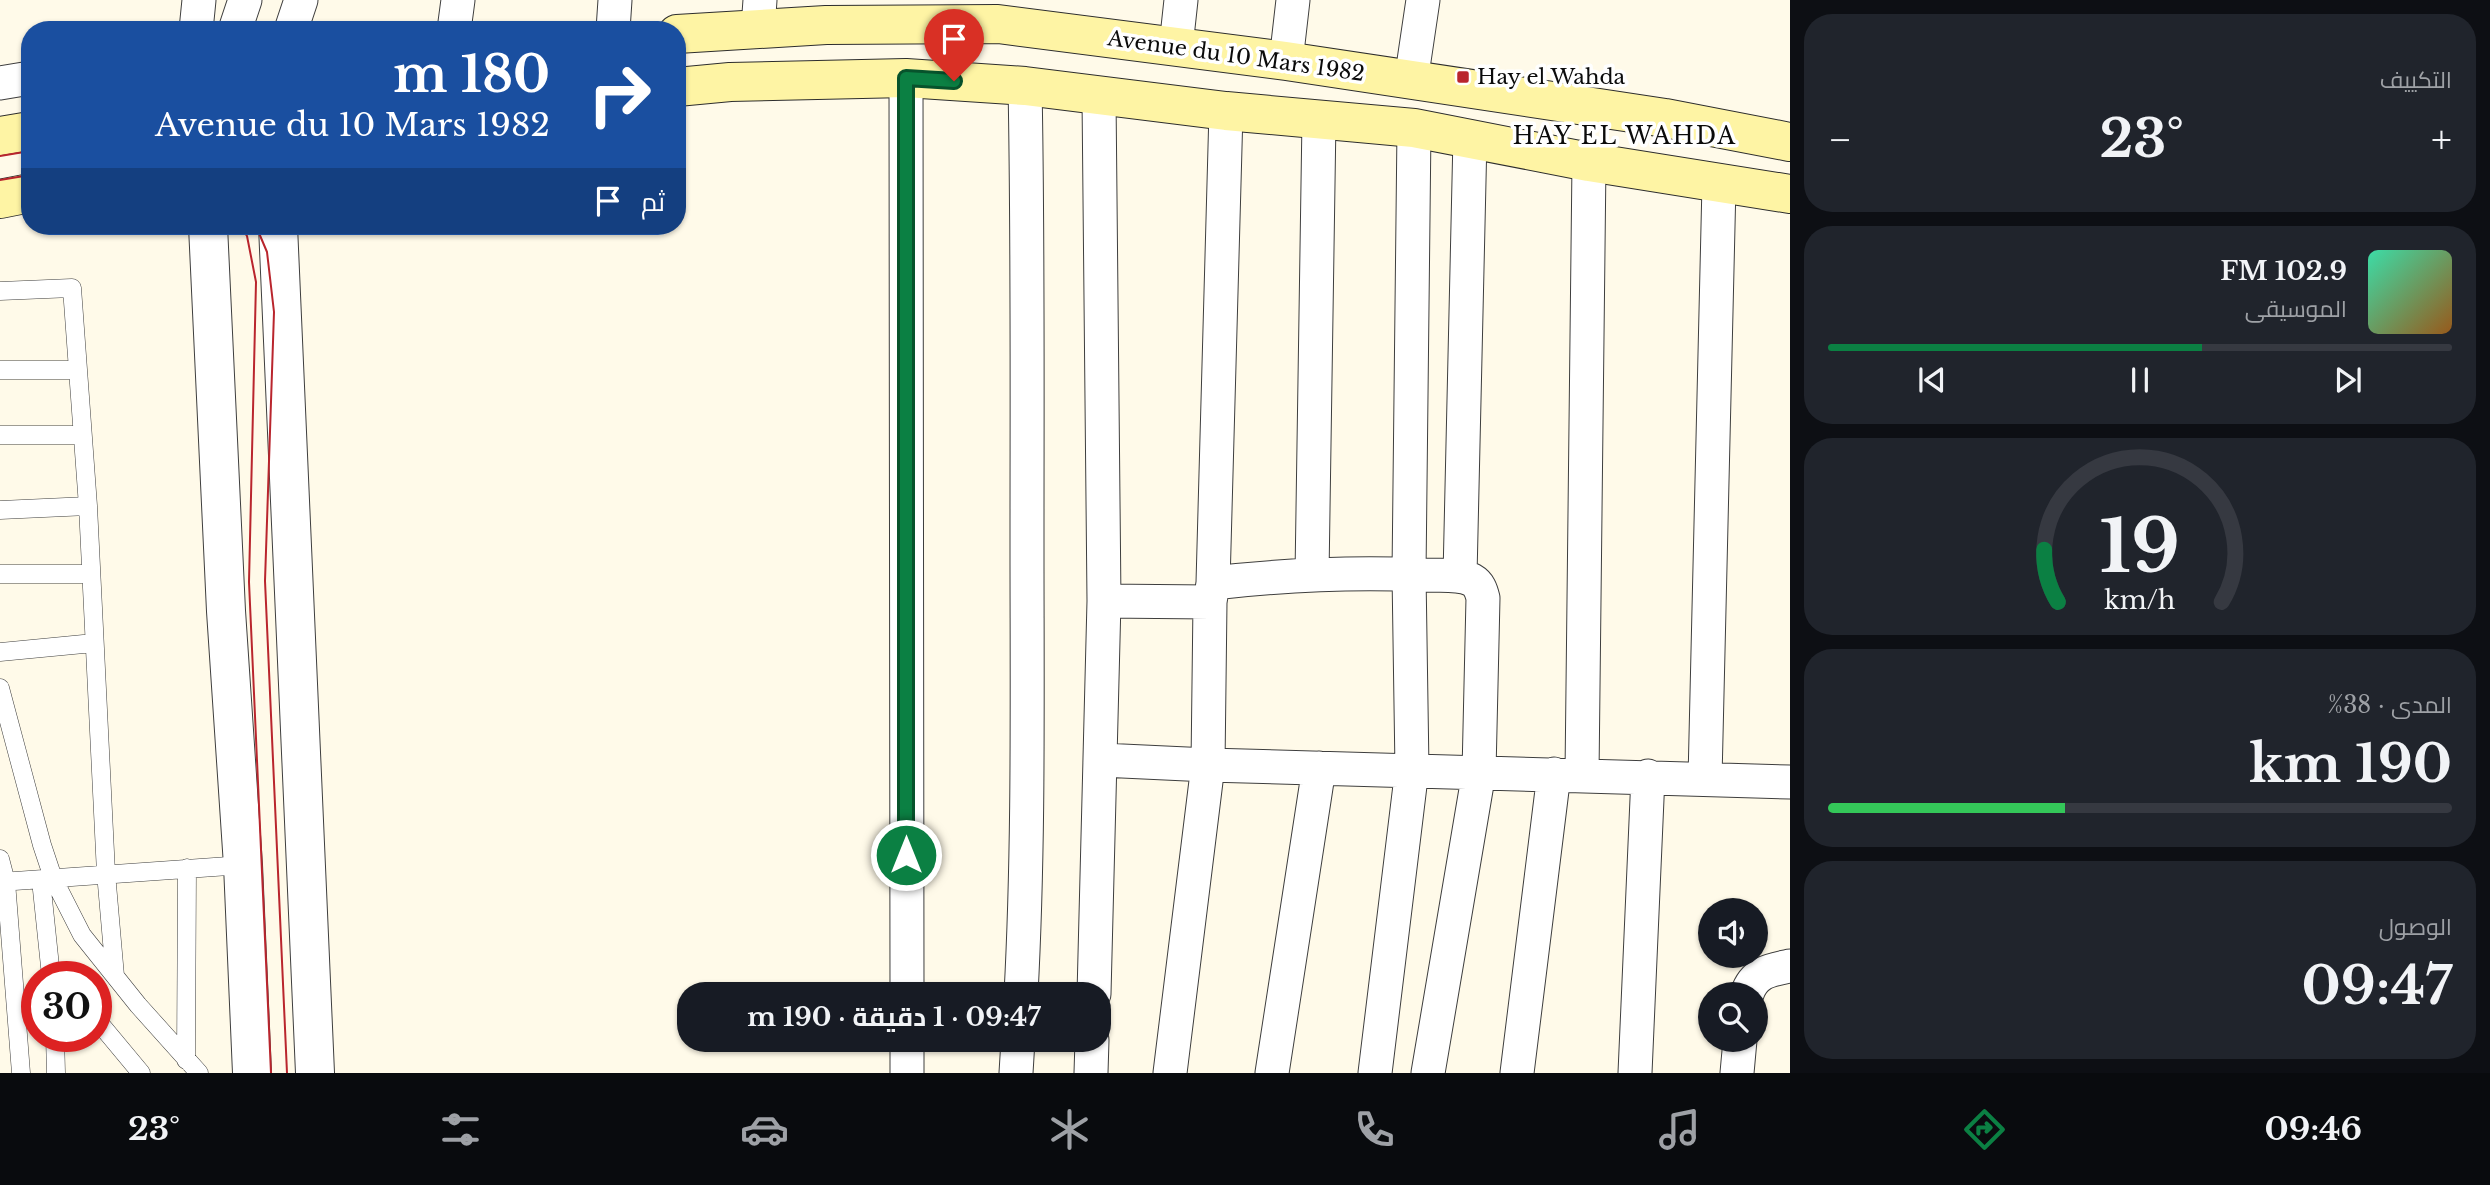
<!DOCTYPE html>
<html lang="ar">
<head>
<meta charset="utf-8">
<style>
  body { margin:0; font-family:"Libre Baskerville",Cairo,serif; background:#20242c; color:#f1f3f6; direction:rtl; height:100vh; display:flex; flex-direction:column; font-size:26px; white-space:nowrap }
  * { box-sizing:border-box; margin:0 }
  p { font-size:23px; color:#9ea1a6 }
  .icon { flex:none; width:38px; height:38px; fill:none; stroke:currentColor; stroke-width:2; stroke-linecap:round; stroke-linejoin:round }
  .map { position:relative; flex:1; overflow:hidden; direction:ltr }
  .details { display:flex; flex-direction:column; gap:14px; padding:14px; background:#0d0f14; width:700px }
  .details>* { flex:none }
  .hud { position:absolute; left:21px; top:21px; width:665px; height:214px; border-radius:28px; box-shadow:0 2px 5px #0004; direction:rtl; background:#1a4fa0; color:#fff; overflow:hidden }
  .buttons { position:absolute; left:1698px; top:898px; display:grid; gap:14px }
  .buttons a { display:grid; place-items:center; width:70px; height:70px; border-radius:50%; background:#171b24; box-shadow:0 2px 5px #0004; font-size:35px }
  .speed { position:absolute; left:21px; top:961px; display:flex; gap:14px; font-size:35px; font-weight:700; text-align:center }
  .speed>* { display:grid; place-content:center; width:91px; height:91px; border-radius:50%; background:#171b24; box-shadow:0 2px 5px #0004; line-height:1 }
  .speed .limit { border:10px solid #d22; background:#fff; color:#111 }
  .pin { position:absolute; display:grid; place-items:center; width:60px; height:60px; color:#fff; margin:-72px -30px; border-radius:50% 50% 50% 0; rotate:-45deg; box-shadow:0 0 7px #0007 }
  .pin .icon { rotate:45deg }
  .me { position:absolute; width:77px; margin:-38px; rotate:0deg; stroke-linejoin:round; filter:drop-shadow(0 0 5px #0008) }
  .turn { display:flex; align-items:center; gap:24px; height:147px; padding:0 21px; font-size:32px }
  .turn .icon { width:91px; height:91px; stroke-width:2.5 }
  .turn b { display:block; font-size:49px; line-height:60px }
  .then { display:flex; align-items:center; height:66px; padding:0 21px; background:#0003; gap:14px; font-size:26px }
  .big { font-size:52px; font-weight:700; line-height:1.1 }
  .details .widget { flex:1; display:flex; flex-direction:column; justify-content:center; gap:10px; min-width:0; padding:0 24px; border-radius:28px; background:#20242c }
  .details .dial { align-items:center; gap:0 }
  .dial svg { height:182px; overflow:visible; fill:none; stroke:#363941; stroke-width:7; stroke-linecap:round; text-anchor:middle }
  .dial text { fill:#f1f3f6; stroke:none }
  .song { display:flex; align-items:center; gap:21px }
  .cover { width:84px; height:84px; border-radius:10px; background:linear-gradient(135deg,hsl(160 70% 55%),hsl(30 70% 35%)) }
  .played { height:7px; border-radius:4px; background:linear-gradient(90deg,#0b8043 60%,#363941 60%) }
  .keys { display:flex; justify-content:space-around; direction:ltr }
  .heat { display:flex; justify-content:space-between; align-items:center; font-size:38px; direction:ltr }
  .charge { height:10px; border-radius:5px; background:linear-gradient(90deg,#34c759 38%,#363941 0) }
  .trip { position:absolute; left:677px; top:982px; width:434px; height:70px; border-radius:28px; background:#171b24; box-shadow:0 2px 5px #0004; font-weight:700; line-height:70px; text-align:center; direction:rtl }
  .dock { display:flex; height:112px; justify-content:space-around; align-items:center; background:#090b0e; color:#9ea1a6 }
  .dock .icon { width:49px; height:49px }
  .dock .on { color:#0b8043 }
  .dock b { font-size:32px; color:#f1f3f6 }
  main { display:flex; flex:1; min-height:0 }
  .map>svg:first-child { display:block }
  .lines { fill:none; stroke-linecap:round; stroke-linejoin:round }
  .service-casing { stroke:#3e3e3e; stroke-width:19 }
  .minor-casing { stroke:#3e3e3e; stroke-width:35 }
  .tertiary-casing { stroke:#3e3e3e; stroke-width:40 }
  .secondary-casing { stroke:#2d2d2d; stroke-width:40 }
  .service { stroke:#fff; stroke-width:18 }
  .minor { stroke:#fff; stroke-width:33 }
  .tertiary { stroke:#fff; stroke-width:38 }
  .secondary { stroke:#fef4a4; stroke-width:38 }
  .tram { stroke:#b9252d; stroke-width:2 }
  .route-casing { stroke:#07532c; stroke-width:18 }
  .route { stroke:#0b8043; stroke-width:12 }
  .poi-dot { fill:#b9252d; stroke:#fff; stroke-width:2.5 }
  .labels { text-anchor:middle; stroke-width:7; stroke-linejoin:round; paint-order:stroke }
  .street-label { font-size:21px; fill:#0b0b0b; stroke:#fff }
  .poi-label { font-size:21px; fill:#0b0b0b; stroke:#fff; text-anchor:start }
  .neighbourhood-label { font-size:23px; letter-spacing:2px; fill:#0b0b0b; stroke:#fff }
</style>
</head>
<body>
<main>
<section class="details">
<div class="widget"><p>التكييف</p>
<div class="heat"><a>−</a><b class="big">23°</b><a>+</a></div>
</div>
<div class="widget">
<div class="song"><i class="cover"></i><div><b>102.9 FM</b><p>الموسيقى</p></div></div>
<div class="played"></div>
<div class="keys"><svg class="icon" aria-label="previous" viewBox="0 0 24 24"><path d="M18 5L8 12l10 7zM5 5v14"/></svg><svg class="icon" aria-label="pause" viewBox="0 0 24 24"><path d="M8 5v14M16 5v14"/></svg><svg class="icon" aria-label="next" viewBox="0 0 24 24"><path d="M6 5l10 7-10 7zM19 5v14"/></svg></div>
</div>
<div class="widget dial"><svg viewBox="0 0 100 80">
<path d="M14 69A42 42 0 1 1 86 69"/>
<path d="M14 69A42 42 0 0 1 8 46" stroke="#0b8043"/>
<text x="50" y="56" font-size="32" font-weight="700">19</text>
<text x="50" y="72" font-size="11">km/h</text>
</svg></div>
<div class="widget"><p>المدى · 38%</p><b class="big">190 km</b><div class="charge"></div></div>
<div class="widget"><p>الوصول</p><b class="big">09:47</b></div>
</section>
<div class="map">
<svg width="1790" height="1073" viewBox="0 0 1790 1073">
  <rect width="100%" height="100%" fill="#fffae9"/>
  <g class="lines">
    <defs>
      <path id="service" d="M0,291L72,288L88,506L106,873L115,976
        M0,370H77
        M0,435H82
        M0,510L88,506
        M0,574H90
        M0,652L94,643
        M0,688L42,845L53,878L82,935L138,1005L199,1073
        M0,859L6,882L21,1073
        M41,880L51,976
        M0,882L243,865
        M96,1019L141,1073
        M55,1036L56,1073
        M186,1060L187,868"/>
      <path id="minor" d="M758,28L760,0
        M196,30L199,0
        M235,30L245,0
        M291,30L301,0
        M454,30L458,0
        M613,30L615,0
        M1176,46L1181,0
        M1286,61L1293,0
        M906,78L907,994
        M1411,81L1423,0
        M0,83L30,78
        M1312,575L1319,119
        M1460,576L1470,137
        M1213,583C1283,575 1353,572 1424,575C1438,576 1459,573 1472,580C1479,584 1481,590 1483,598L1479,772L1428,1073
        M1104,601L1210,602L1213,583L1226,111
        M1101,760L1208,765L1790,782
        M1582,775L1589,162
        M1705,779L1719,184
        M1021,994C1029,844 1027,693 1027,543C1027,391 1028,238 1025,86
        M1094,994L1104,601L1099,97
        M1747,994C1754,972 1770,970 1790,966
        M907,1040V1073
        M1016,1073L1018,1040
        M1091,1073L1092,1040
        M1170,1073L1208,765L1210,602
        M1272,1073L1319,768
        M1375,1073L1412,769L1409,574L1414,128
        M1517,1073L1554,774
        M1635,1073L1648,776
        M1737,1073L1740,1040"/>
      <path id="tertiary" d="M208,226L226,611L243,865L252,1073
        M278,226L315,1073"/>
      <path id="secondary" d="M677,34L826,25L998,24L1286,61L1665,118L1790,142
        M677,87L730,82L906,78L1025,86L1226,111L1414,128L1589,162L1790,194
        M0,136L30,131
        M0,199L30,193"/>
    </defs>
    <use href="#service" class="service-casing"/>
    <use href="#minor" class="minor-casing"/>
    <use href="#tertiary" class="tertiary-casing"/>
    <use href="#secondary" class="secondary-casing"/>
    <use href="#service" class="service"/>
    <use href="#minor" class="minor"/>
    <use href="#tertiary" class="tertiary"/>
    <use href="#secondary" class="secondary"/>
    <path class="tram" d="M0,156L30,151
      M0,180L30,175
      M240,226L247,236L256,282L249,582L271,1073
      M256,226L267,252L274,312L265,581L287,1073"/>
  </g>
  <g class="lines">
    <defs>
      <path id="route" d="M906,855V78L954,81"/>
    </defs>
    <use href="#route" class="route-casing"/>
    <use href="#route" class="route"/>
  </g>
  <rect class="poi-dot" x="1456" y="70" width="14" height="14" rx="3.5"/>
  <g class="labels">
    <g class="street-label">
      <text transform="translate(1236 56) rotate(8)" y="7">Avenue du 10 Mars 1982</text>
    </g>
    <g class="poi-label">
      <text x="1477" y="84">Hay el Wahda</text>
    </g>
    <g class="neighbourhood-label">
      <text x="1625" y="144">HAY EL WAHDA</text>
    </g>
  </g>
</svg>
<div class="buttons">
<a><svg class="icon" aria-label="sound" viewBox="0 0 24 24"><path d="M4 9h4l5-4v14l-5-4H4zM17 9q2 3 0 6"/></svg></a>
<a><svg class="icon" aria-label="search" viewBox="0 0 24 24"><circle cx="10" cy="10" r="6"/><path d="M15 15l6 6"/></svg></a>
</div>
<div class="speed"><div class="limit">30</div></div>
<div class="pin" style="left:954px;top:81px;background:#d93025"><svg class="icon" aria-label="arrive" viewBox="0 0 24 24"><path d="M6 21V4h12l-3 4 3 4H6"/></svg></div>
<svg class="me" style="left:906px;top:855px" viewBox="-20 -20 40 40"><circle r="17" fill="#0b8043" stroke="#fff" stroke-width="3"/><path d="M0-11L8 9 0 5-8 9z" fill="#fff"/></svg>
<div class="trip">09:47 · 1 دقيقة · 190 m</div>
<div class="hud">
<div class="turn"><svg class="icon" aria-label="right" viewBox="0 0 24 24"><path d="M7 20v-9h11M14 6l5 5-5 5"/></svg><div><b>180 m</b>Avenue du 10 Mars 1982</div></div>
<div class="then">ثم<svg class="icon" aria-label="arrive" viewBox="0 0 24 24"><path d="M6 21V4h12l-3 4 3 4H6"/></svg></div>
</div>
</div>
</main>
<nav class="dock">
<b>09:46</b>
<svg class="icon on" aria-label="directions" viewBox="0 0 24 24"><path d="M12 3l9 9-9 9-9-9zM9 14v-3h6M13 9l2 2-2 2"/></svg>
<svg class="icon" aria-label="music" viewBox="0 0 24 24"><path d="M9 18V5l10-2v13"/><circle cx="6" cy="18" r="3"/><circle cx="16" cy="16" r="3"/></svg>
<svg class="icon" aria-label="phone" viewBox="0 0 24 24"><path d="M5 4h4l2 5-3 2q2 4 5 5l2-3 5 2v4C11 20 4 13 5 4z"/></svg>
<svg class="icon" aria-label="climate" viewBox="0 0 24 24"><path d="M12 3v18M4 7l16 10M4 17L20 7"/></svg>
<svg class="icon" aria-label="car" viewBox="0 0 24 24"><path d="M5 17H2v-5l4-1 3-4h7l3 4 3 1v5h-3M9 17h6M6 11h13"/><circle cx="7" cy="17" r="2"/><circle cx="17" cy="17" r="2"/></svg>
<svg class="icon" aria-label="filters" viewBox="0 0 24 24"><path d="M4 7h16M4 17h16"/><circle cx="9" cy="7" r="2"/><circle cx="15" cy="17" r="2"/></svg>
<b>23°</b>
</nav>
</body>
</html>
